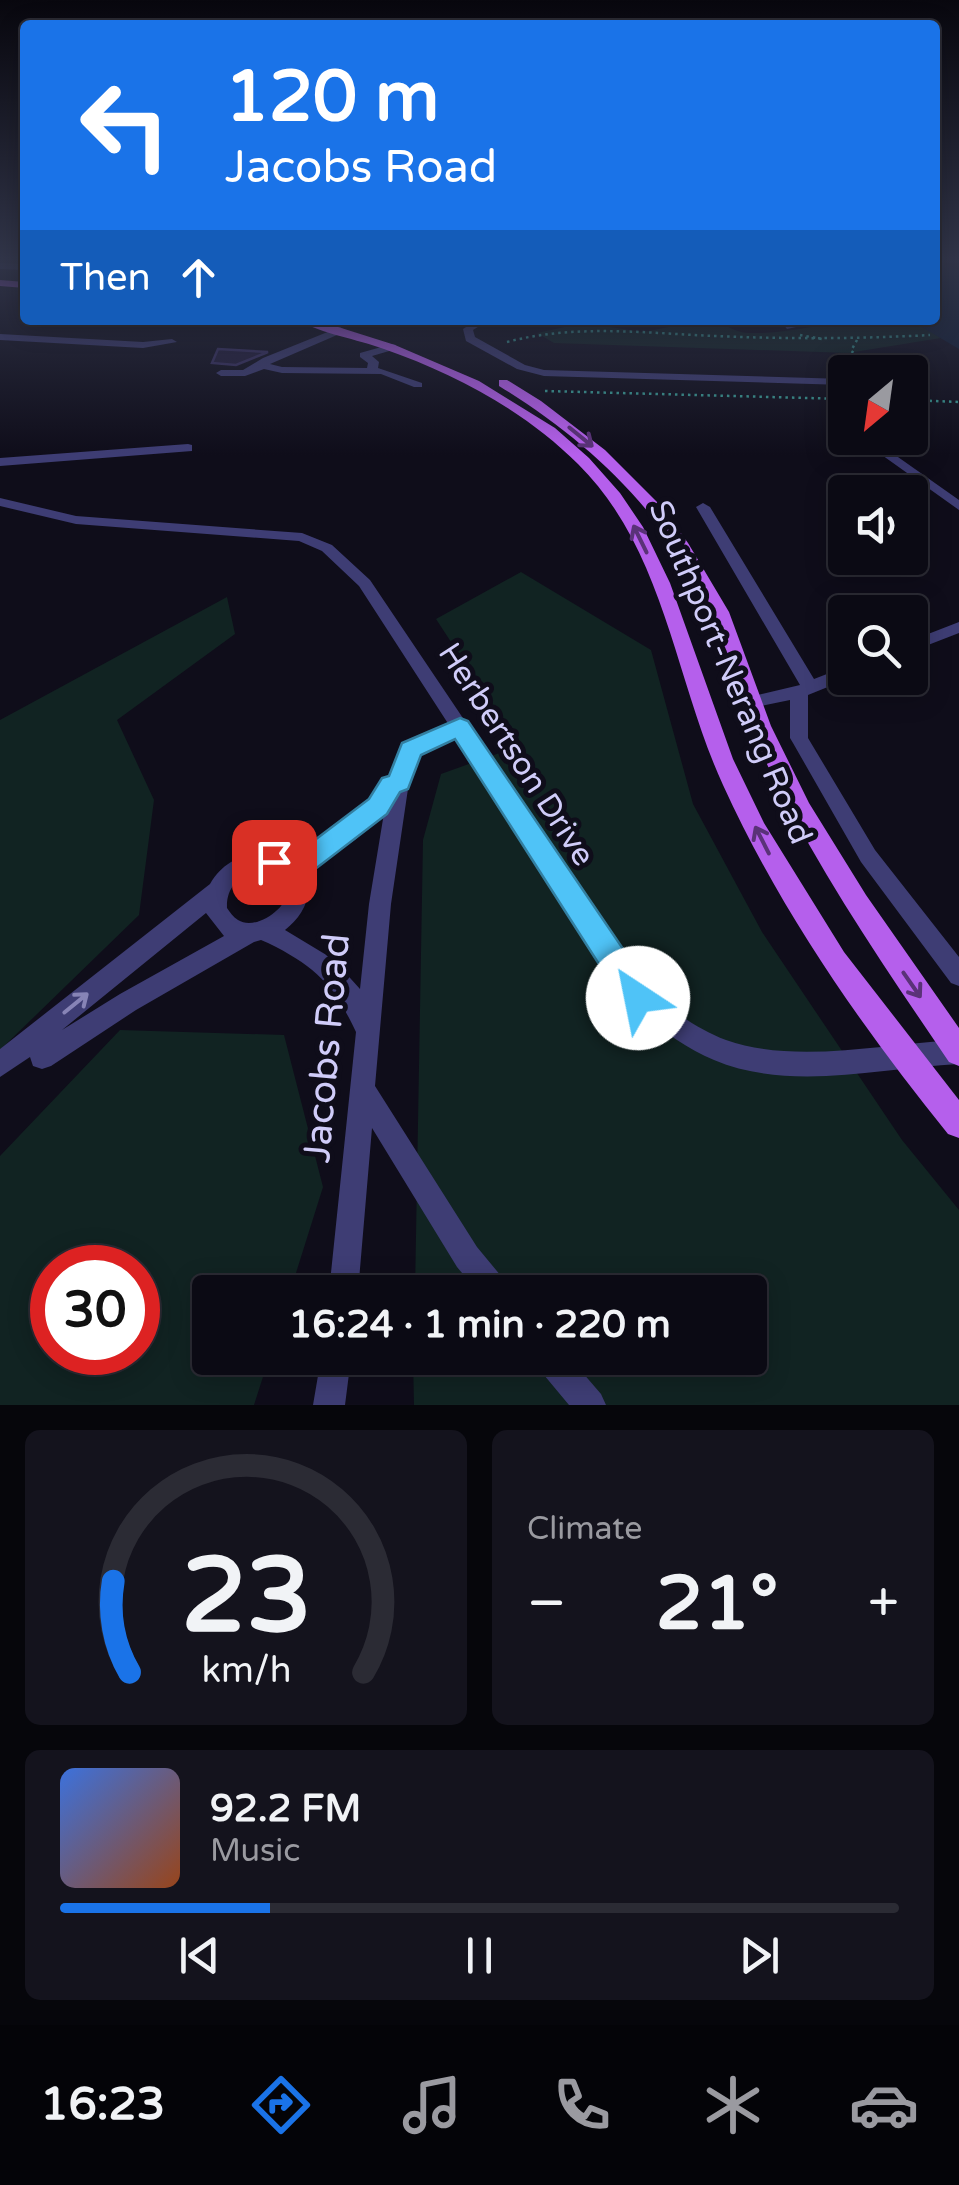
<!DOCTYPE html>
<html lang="en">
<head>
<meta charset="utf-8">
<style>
  body { margin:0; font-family:"Varela Round",sans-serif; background:#14131d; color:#f1f3f6; height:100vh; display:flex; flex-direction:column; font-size:38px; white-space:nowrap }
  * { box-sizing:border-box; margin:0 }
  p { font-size:32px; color:#9a9aa0 }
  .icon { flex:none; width:55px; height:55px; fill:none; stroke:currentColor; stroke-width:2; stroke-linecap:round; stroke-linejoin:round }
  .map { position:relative; height:1405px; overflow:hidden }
  .drawer { display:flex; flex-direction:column; gap:25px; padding:25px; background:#06060b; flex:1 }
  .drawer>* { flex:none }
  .top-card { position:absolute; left:20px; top:20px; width:920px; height:305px; border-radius:10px; box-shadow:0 5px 25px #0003,0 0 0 2px #2b2b34; background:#1a73e8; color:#fff; overflow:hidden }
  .needle { width:65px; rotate:209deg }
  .buttons { position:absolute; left:828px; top:355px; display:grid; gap:20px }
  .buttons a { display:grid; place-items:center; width:100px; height:100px; border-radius:10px; background:#0b0a14; box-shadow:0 5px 25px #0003,0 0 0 2px #2b2b34; font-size:50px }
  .speed { position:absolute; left:30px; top:1245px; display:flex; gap:20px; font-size:50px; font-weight:700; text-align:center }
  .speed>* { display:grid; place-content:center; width:130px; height:130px; border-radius:50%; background:#0b0a14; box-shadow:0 5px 25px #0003,0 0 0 2px #2b2b34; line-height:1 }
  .speed .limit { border:15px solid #d22; background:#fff; color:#111 }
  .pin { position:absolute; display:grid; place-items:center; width:85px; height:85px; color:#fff; margin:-42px; border-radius:20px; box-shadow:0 5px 15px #0006 }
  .me { position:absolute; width:110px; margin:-55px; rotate:326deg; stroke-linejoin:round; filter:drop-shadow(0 0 8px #0008) }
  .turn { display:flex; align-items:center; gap:35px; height:210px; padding:0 40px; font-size:45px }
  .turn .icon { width:130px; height:130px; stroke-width:2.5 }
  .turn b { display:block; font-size:70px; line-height:85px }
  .then { display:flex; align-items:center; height:95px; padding:0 40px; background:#0003; gap:20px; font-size:38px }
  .big { font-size:75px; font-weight:700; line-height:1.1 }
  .drawer .widget { flex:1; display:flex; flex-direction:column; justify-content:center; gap:15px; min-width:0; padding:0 35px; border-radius:15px; background:#14131d }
  .drawer .dial { align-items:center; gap:0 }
  .dial svg { height:260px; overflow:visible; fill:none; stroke:#2b2b34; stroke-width:7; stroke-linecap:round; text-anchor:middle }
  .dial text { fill:#f1f3f6; stroke:none }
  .song { display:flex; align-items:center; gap:30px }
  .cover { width:120px; height:120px; border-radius:15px; background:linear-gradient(135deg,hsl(220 70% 55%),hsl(20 70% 35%)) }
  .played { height:10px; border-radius:5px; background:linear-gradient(90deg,#1a73e8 25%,#2b2b34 25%) }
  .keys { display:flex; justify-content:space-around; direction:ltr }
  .heat { display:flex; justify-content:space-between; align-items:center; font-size:55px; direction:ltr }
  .drawer .tiles { flex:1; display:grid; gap:25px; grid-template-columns:1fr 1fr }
  .widget:last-child { grid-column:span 2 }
  .trip { position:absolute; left:192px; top:1275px; width:575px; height:100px; border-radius:10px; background:#0b0a14; box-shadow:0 5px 25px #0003,0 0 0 2px #2b2b34; font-weight:700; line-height:100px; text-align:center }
  .menu { display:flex; height:160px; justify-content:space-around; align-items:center; background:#040408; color:#9a9aa0 }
  .menu .icon { width:70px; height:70px }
  .menu .active { color:#1a73e8 }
  .menu b { font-size:45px; color:#f1f3f6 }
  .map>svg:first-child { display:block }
  .green { fill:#112322; fill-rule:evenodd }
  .water { fill:#0d1b33 }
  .building { fill:#211b39; stroke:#393062; stroke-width:2.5 }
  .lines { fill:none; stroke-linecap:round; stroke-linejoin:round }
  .path { stroke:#3a9f97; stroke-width:2.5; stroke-dasharray:2.5 4; stroke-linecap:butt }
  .minor { fill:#3e3d74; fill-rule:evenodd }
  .major { fill:#b55fec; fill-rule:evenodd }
  .oneway { stroke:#5a3278 }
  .oneway2 { stroke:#8784b6 }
  .route { fill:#4fc3f7; stroke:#337fa1; stroke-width:2.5 }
  .labels { text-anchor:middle; stroke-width:10; stroke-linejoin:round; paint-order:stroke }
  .street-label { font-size:32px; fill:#d0ccf9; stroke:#0f0d1a }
  .near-street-label { font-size:38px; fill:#d0ccf9; stroke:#0f0d1a }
</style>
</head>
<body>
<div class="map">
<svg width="959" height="1405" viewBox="0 0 959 1405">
  <rect width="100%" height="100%" fill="#0f0d1a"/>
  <path class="green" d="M705,320C722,320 733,333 749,333C802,335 851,312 907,320C918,322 931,332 941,338L848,353L554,343L537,333L583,323L643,332Z
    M521,572L651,650L693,804L762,932L902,1140L959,1210V1405H414L413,1358H750V1292H415L423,840L441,774L519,746L436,619Z
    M227,597L235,634L117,720L154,800L139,915L0,1050V720Z
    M120,1030L284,1035L323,1187L290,1292H210V1358H269L254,1405H0V1156ZM52,1268H138V1352H52Z"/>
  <path class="water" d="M935,261L959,270V349L910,320H935Z"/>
  <path class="building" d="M218,349L268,352L236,365L212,363Z"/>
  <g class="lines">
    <path class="path" d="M800,335L822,339
      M857,340L851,351L871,364
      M507,342C574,324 646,333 714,336C787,339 857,339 930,335
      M545,391L845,399
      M910,400L959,402"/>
    <path class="minor" d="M0,263L25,264V270L0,269Z
      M477,320H489L473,330L475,337L525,365L544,370L845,379V385L544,376L517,369L466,341L463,329Z
      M780,320H790L796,327L787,329Z
      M340,327L345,330L344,332L270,364L282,367L367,368L368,363L360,357V353L392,344L396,345V349L372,356L379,362L378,368L422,383V387H414L381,374L282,373L264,369L245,376H221L216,373L221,370H243L263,358Z
      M0,334L143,342L172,339L177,342L143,348L0,340Z
      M884,369L889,372H878L879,370Z
      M828,412H836L845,418V428L828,416Z
      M858,438H871L959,500V510Z
      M188,444L192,445V451L0,466V458Z
      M0,498L76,516L302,533L332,545L370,580L646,990C671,1009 696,1029 726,1040C797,1065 885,1043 959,1040V1064C880,1068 790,1092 714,1060C683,1047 657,1026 630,1006L456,736L419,753L409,782L391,904L375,1086L477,1247L506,1282L511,1292H478L457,1267L372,1128L358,1292H329L356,1032C334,985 315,966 268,943L261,940L254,942L136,1010L51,1066L42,1069L33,1066L30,1057L0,1077V1049L210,884C228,853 260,848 291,861L362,811L382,784L391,777L404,744L449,725L359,586L322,551L299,541L76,524L0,506ZM384,813L369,904L360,989L333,959L285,930C302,917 315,895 304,875L356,839ZM268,870C273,872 278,873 283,877C304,895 260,934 238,920C233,917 230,912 227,908C226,883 244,872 268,870ZM206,913L224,936L120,994L62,1030Z
      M703,503L710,507L814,679L845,667V678H850L808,695V738L875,850L959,957V986L951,983L861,862L793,743L790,738V700L751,708L742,702L745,698L800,685L696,507Z
      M959,622V633L910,652V641Z
      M321,1358H351L345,1405H313Z
      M535,1358H570L601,1394L606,1405H569L539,1369Z"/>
    <path class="major" d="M0,280L25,282V288L0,286Z
      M298,320H316L395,345L479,381L555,428L589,458L620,493L643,527L670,583L733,759L764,823L844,952L959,1100V1138L948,1134C861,1026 781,912 723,785C674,678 665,550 578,464C524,410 455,374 384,349C357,339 322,334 298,320Z
      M499,380H507L541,401L605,450L662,507L688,543L729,612L771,726L809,803L866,895L959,1028V1066L949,1062C888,972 826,882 777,785C761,753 748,721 736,687C728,663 722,638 712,615C669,516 589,441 499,386Z"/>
  </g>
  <defs><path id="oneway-shaft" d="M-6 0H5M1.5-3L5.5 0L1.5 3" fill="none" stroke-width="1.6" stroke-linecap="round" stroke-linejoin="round" transform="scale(2.5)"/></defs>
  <g class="oneway">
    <use href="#oneway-shaft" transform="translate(581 437) rotate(39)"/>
    <use href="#oneway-shaft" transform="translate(640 539) rotate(-116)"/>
    <use href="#oneway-shaft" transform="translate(762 840) rotate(-117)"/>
    <use href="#oneway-shaft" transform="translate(912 985) rotate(55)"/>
  </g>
  <use class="oneway2" href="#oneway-shaft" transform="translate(76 1003) rotate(-39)"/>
  <linearGradient id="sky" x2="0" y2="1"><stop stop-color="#08070e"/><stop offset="0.57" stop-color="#313549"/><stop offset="1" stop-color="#313549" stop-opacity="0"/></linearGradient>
  <rect width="959" height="455" fill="url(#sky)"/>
  <path class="route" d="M460,718L468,721L649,987L653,998L649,1008L638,1012L627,1008L455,739L421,755L408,789L400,792L387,814L301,880L292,883L264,870L261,862L264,854L274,851L291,858L369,799L382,778L389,776L402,743Z"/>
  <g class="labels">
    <g class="street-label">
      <text transform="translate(731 672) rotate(67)" y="11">Southport-Nerang Road</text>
      <text transform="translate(517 754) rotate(57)" y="11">Herbertson Drive</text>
    </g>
    <g class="near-street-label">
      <text transform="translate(326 1048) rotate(-85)" y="13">Jacobs Road</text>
    </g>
  </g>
</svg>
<div class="buttons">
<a><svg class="needle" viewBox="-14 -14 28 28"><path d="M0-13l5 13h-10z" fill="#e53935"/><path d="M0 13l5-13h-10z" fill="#9a9aa0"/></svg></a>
<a><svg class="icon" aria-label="sound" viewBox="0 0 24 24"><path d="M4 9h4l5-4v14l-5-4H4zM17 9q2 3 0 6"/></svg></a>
<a><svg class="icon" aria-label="search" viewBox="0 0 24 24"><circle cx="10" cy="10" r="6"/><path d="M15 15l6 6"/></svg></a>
</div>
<div class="speed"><div class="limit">30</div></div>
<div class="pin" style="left:274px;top:862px;background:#d93025"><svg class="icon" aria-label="arrive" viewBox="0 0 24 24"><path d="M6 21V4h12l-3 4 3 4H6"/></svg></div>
<svg class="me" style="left:638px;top:998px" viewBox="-20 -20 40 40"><circle r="19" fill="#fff"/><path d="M0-13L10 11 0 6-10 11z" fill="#4fc3f7"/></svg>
<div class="trip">16:24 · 1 min · 220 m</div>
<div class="top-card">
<div class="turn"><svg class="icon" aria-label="left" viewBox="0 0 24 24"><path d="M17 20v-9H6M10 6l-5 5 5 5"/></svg><div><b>120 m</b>Jacobs Road</div></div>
<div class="then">Then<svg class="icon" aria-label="ahead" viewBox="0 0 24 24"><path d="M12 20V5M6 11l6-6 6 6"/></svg></div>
</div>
</div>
<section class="drawer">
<div class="tiles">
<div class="widget dial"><svg viewBox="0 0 100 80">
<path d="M14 69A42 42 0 1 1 86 69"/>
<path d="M14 69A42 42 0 0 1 9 41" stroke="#1a73e8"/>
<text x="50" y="56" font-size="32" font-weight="700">23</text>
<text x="50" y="72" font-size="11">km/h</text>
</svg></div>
<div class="widget"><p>Climate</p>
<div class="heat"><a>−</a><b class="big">21°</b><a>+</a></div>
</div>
<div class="widget">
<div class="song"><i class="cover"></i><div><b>92.2 FM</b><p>Music</p></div></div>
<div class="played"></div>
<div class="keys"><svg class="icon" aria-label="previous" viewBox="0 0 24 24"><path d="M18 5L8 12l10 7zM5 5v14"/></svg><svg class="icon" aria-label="pause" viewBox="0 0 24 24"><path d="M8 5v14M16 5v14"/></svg><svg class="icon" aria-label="next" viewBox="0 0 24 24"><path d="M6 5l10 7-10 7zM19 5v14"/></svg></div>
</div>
</div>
</section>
<nav class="menu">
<b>16:23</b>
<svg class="icon active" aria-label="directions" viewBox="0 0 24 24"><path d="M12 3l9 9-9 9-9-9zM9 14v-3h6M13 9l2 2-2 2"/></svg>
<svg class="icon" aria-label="music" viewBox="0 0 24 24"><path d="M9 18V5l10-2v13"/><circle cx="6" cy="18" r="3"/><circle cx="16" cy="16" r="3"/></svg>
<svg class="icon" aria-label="phone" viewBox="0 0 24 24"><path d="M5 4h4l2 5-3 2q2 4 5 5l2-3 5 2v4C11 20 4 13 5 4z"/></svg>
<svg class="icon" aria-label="climate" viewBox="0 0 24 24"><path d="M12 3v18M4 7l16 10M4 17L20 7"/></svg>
<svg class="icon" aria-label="car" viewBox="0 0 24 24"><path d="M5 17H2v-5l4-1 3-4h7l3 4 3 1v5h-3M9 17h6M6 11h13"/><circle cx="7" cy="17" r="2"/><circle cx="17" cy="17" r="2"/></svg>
</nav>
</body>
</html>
